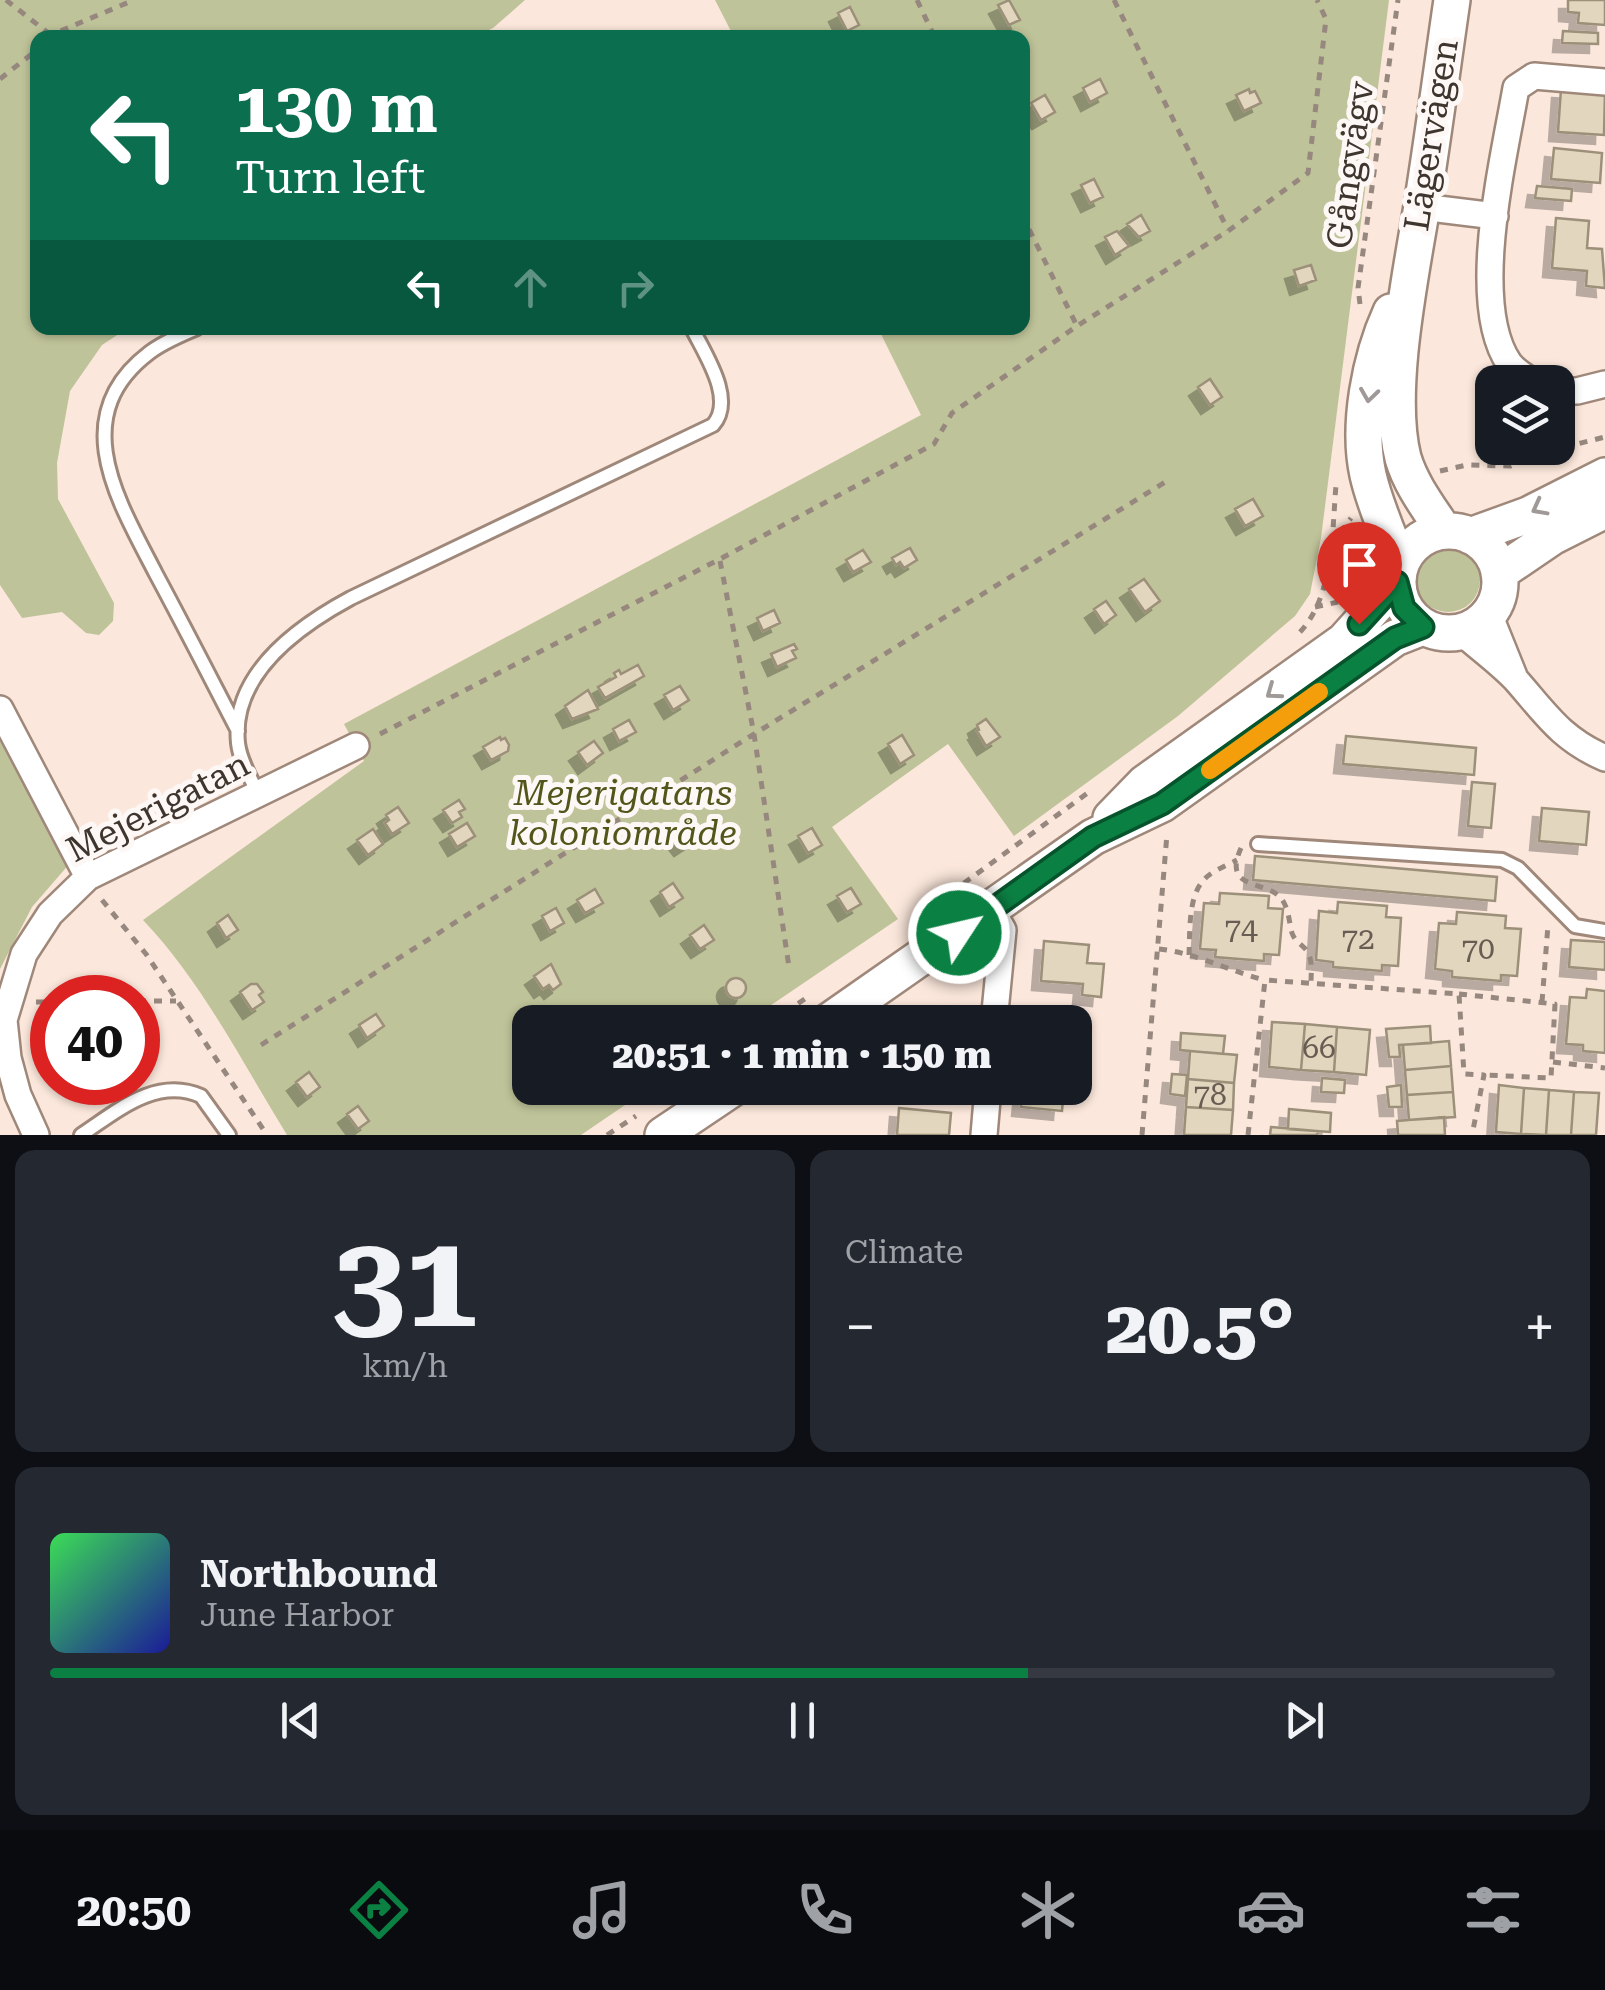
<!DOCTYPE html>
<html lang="en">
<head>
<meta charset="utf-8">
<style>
  body { margin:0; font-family:"Roboto Serif",serif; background:#242831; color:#f1f3f6; height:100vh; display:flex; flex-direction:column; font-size:38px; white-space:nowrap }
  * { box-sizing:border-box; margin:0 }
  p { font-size:32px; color:#9ea1a6 }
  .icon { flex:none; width:55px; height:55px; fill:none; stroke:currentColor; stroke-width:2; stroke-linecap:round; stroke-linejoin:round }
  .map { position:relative; height:1135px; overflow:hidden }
  .sheet { display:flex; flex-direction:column; gap:15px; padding:15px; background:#0d0f14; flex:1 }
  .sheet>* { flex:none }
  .banner { position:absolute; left:30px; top:30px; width:1000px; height:305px; border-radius:20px; box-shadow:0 2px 8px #0004; background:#0b6e4f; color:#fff; overflow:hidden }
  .controls { position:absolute; left:1475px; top:365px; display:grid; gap:20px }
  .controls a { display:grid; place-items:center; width:100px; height:100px; border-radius:20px; background:#171b24; box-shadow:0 2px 8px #0004; font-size:50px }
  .speed { position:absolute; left:30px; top:975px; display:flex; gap:20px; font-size:50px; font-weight:700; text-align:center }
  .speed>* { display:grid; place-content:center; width:130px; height:130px; border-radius:50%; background:#171b24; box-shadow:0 2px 8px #0004; line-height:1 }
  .speed .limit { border:15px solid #d22; background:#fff; color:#111 }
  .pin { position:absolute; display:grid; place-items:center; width:85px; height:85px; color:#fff; margin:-102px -42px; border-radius:50% 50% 50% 0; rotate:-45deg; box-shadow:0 0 10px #0007 }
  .pin .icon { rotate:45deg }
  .me { position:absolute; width:110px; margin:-55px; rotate:55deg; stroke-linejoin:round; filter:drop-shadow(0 0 8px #0008) }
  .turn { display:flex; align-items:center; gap:35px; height:210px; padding:0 40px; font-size:45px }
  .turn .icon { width:130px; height:130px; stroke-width:2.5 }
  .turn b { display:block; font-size:70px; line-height:85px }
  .lanes { display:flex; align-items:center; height:95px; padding:0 40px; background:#0003; justify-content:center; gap:50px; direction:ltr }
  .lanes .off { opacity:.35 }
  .big { font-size:75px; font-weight:800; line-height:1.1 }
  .sheet .widget { flex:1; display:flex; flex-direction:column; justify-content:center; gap:15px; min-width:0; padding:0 35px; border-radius:20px; background:#242831 }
  .sheet .dial { align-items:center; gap:0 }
  .dial b { font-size:130px; line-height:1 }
  .song { display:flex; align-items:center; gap:30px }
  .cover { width:120px; height:120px; border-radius:15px; background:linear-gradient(135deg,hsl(130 70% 55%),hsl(240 70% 35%)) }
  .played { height:10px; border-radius:5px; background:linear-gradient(90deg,#0b8043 65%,#363941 65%) }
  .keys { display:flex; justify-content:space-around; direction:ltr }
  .heat { display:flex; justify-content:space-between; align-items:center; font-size:55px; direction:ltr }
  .sheet .tiles { flex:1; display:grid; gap:15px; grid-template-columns:1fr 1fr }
  .widget:last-child { grid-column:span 2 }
  .trip { position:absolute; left:512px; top:1005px; width:580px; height:100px; border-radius:20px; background:#171b24; box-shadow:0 2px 8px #0004; font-weight:800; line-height:100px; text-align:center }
  .tab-bar { display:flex; height:160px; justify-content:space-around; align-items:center; background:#090b0e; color:#9ea1a6 }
  .tab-bar .icon { width:70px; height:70px }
  .tab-bar .on { color:#0b8043 }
  .tab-bar b { font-size:45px; color:#f1f3f6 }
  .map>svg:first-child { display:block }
  .green { fill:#bfc399 }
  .building { fill:#e2d6be; stroke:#9c907a; stroke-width:2.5; filter:url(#shadow) }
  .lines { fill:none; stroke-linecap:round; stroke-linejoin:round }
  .lane-casing { stroke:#9f887a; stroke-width:18 }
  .street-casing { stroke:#9f887a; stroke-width:30 }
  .secondary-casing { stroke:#9f887a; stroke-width:40 }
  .path { stroke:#97887f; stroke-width:5; stroke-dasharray:8 8; stroke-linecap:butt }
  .lane { stroke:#fff; stroke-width:12 }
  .street { stroke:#fff; stroke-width:25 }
  .secondary { stroke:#fff; stroke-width:35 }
  .oneway { stroke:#9f9a97 }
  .route-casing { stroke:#07532c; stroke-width:25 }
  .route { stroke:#0b8043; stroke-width:18 }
  .slow { stroke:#f59e0b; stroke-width:18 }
  .labels { text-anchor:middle; stroke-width:10; stroke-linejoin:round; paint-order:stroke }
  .number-label { font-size:30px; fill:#685d53 }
  .street-label { font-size:35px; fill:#3f352f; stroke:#fdf8f5 }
  .park-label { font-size:35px; font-style:italic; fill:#52561b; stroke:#fdf8f5 }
</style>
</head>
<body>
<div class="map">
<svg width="1605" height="1135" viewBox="0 0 1605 1135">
  <defs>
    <filter id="shadow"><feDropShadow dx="-9" dy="9" stdDeviation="0" flood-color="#0004"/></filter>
  </defs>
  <rect width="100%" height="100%" fill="#fbe7db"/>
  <path class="green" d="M0,0H525L493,28L475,37L38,38V328H128L102,345L70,391L57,463L58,499L114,603L113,621L99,635L86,633L62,612L22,618L0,585Z
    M715,0H1389L1321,538L1310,594L1295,616L1178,716L1014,836L948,744L832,827L898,919L746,1022H530V1088H650L581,1135H287C242,1062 202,982 143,920L364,761L344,724L921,415L878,328H1022V38L734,37Z
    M1416 580a32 32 0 1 1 64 0a32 32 0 1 1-64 0Z
    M0,732L71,862L32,907L0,969Z"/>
  <path class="building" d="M1009,0L1020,20L1009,25L998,5Z
    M1568,0H1605V25L1578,23L1579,13L1568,12Z
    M850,7L859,25L847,31L838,13Z
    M1563,31L1598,33V44L1562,43Z
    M1100,79L1107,93L1090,102L1083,88Z
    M1249,89L1250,93L1255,91L1261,103L1244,111L1236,95Z
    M1561,89L1605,92L1604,135L1558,132Z
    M1045,95L1055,112L1041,120L1031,103Z
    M1554,148L1602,153L1600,183L1551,179Z
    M1094,179L1103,197L1090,203L1081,185Z
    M1537,186L1572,189L1571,201L1535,198Z
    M1141,215L1150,231L1139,237L1127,224Z
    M1556,218L1589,221L1587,248L1602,249L1605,288L1586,286L1587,271L1552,268Z
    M1117,231L1129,246L1115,255L1105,237Z
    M1311,265L1316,280L1299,286L1294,270Z
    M1210,379L1222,397L1210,405L1198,387Z
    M1253,499L1263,516L1245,526L1235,509Z
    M910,548L917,560L904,568L900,562L896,565L892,558Z
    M863,550L871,562L853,572L846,560Z
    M1144,579L1160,601L1145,612L1129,589Z
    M1106,601L1116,615L1104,624L1094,609Z
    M774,610L780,623L763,631L757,618Z
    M794,644L797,649L792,651L796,658L777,667L771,654Z
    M638,665L644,676L605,698L598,687L616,677L614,673L619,670L621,674Z
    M680,686L689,700L673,710L664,695Z
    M588,690L598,709L572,719L565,706Z
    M986,719L1000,737L986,746L977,731L979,730L977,725Z
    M629,720L636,732L619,741L613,729Z
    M902,735L914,755L900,764L888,744Z
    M1346,736L1476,748L1474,775L1343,764Z
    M500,737L501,740L505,738L509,745L508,751L491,760L483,747Z
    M594,741L603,753L587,765L578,752Z
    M1472,782L1495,784L1491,828L1468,826Z
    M459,800L465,809L459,812L462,817L452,823L443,810Z
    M398,807L409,823L392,834L385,823L389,820L386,815Z
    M1542,808L1589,812L1586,845L1539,841Z
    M467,823L475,836L457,847L449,834Z
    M687,824L697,838L683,847L673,834Z
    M812,828L822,845L808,853L798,836Z
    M373,829L383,844L368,855L357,840Z
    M1255,856L1497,877L1495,901L1253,880Z
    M673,883L683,898L669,907L660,892Z
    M851,888L861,904L847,912L837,896Z
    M595,889L603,903L585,913L577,900Z
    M1220,893L1269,896L1268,908L1283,909L1279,955L1264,954V961L1215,957L1216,950L1200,949L1204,903L1219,904Z
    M1338,902L1387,906L1386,917L1401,918L1398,966L1382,965V971L1333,967V962L1316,960L1319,911L1337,913Z
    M556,908L564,923L550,931L542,916Z
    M1457,912L1506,916L1505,928L1521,929L1517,976L1501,975V981L1452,977V971L1435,969L1439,923L1456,924Z
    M228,915L238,930L226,938L217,923Z
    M704,925L714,940L700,949L690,935Z
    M1571,940L1605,942V970L1569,967Z
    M1044,941L1089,945L1087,963L1104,964L1101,997L1082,995L1083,984L1041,981Z
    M551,964L561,984L553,990L549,985L543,989L534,976Z
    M726 988a10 10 0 1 1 20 0a10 10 0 1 1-20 0Z
    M251,984H257L263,992L259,995L264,1002L252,1010L240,992Z
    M1587,989L1605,991V1053L1583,1051V1045L1566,1044L1570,997L1586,998Z
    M376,1014L384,1026L367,1038L359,1025Z
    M1272,1022L1305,1024L1301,1070L1269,1067Z
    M1305,1024L1337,1027L1334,1072L1301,1070Z
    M1430,1026L1431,1043L1399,1045L1400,1057H1389L1386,1029Z
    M1337,1027L1370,1030L1366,1075L1334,1072Z
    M1181,1033L1225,1036L1223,1054L1180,1050Z
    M1449,1041L1451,1066L1405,1070L1403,1045Z
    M1190,1051L1237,1055L1234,1083L1188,1079Z
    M1451,1066L1453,1092L1407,1095L1405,1070Z
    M309,1072L320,1087L307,1097L296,1082Z
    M1172,1074L1187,1075L1185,1096L1170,1094Z
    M1322,1078L1345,1080L1344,1093L1321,1092Z
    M1188,1079L1234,1083L1233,1110L1186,1107Z
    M1401,1085L1402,1107H1389L1387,1087Z
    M1499,1085L1524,1088L1521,1134L1496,1132Z
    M1023,1088H1064L1062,1111L1021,1107Z
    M1524,1088L1549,1090L1546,1135L1521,1134Z
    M1549,1090L1574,1092L1571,1135H1546Z
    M1453,1092L1455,1117L1409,1120L1407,1095Z
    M1574,1092L1599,1093L1596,1135H1571Z
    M358,1106L369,1121L358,1129L347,1114Z
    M1186,1107L1233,1110L1231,1135H1184Z
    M899,1108L951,1113L949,1135H897Z
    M1289,1109L1331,1113L1330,1132L1288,1129Z
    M1444,1117L1445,1135H1398L1397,1121Z
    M1271,1127L1318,1131L1317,1135H1270Z"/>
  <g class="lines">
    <defs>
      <path id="lane" d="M197,328C181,335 163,342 149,353C65,417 119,502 156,574C184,626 211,679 238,731
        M258,794C251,778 240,761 238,743C231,674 299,626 351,598L713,425C736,399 704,353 692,328
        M1258,844L1502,860L1518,868L1575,926L1605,931
        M81,1135C116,1112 156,1076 201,1096L229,1135"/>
      <path id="street" d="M1422,207L1495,216
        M1533,382C1525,377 1515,371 1509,363C1468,303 1504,158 1516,88L1534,76L1605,82
        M1558,391H1577L1605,384
        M1489,614L1514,676
        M1461,632C1479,648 1500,663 1516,680C1546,714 1561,739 1605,758
        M0,709L88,877
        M992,911L1003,930L994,1022
        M36,1135L18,1095L8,1058L4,1020L24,954L50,914L88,877L356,746
        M984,1135L988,1088"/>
      <path id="secondary" d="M1391,312C1370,358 1357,425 1368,475C1375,506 1389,536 1400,565
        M1398 582a51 51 0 1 1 102 0a51 51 0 1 1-102 0Z
        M1444,531C1429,508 1411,485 1403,458C1386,391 1411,274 1422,206C1433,137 1442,69 1452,0
        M1470,536L1528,515L1605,476
        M1499,573L1552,537L1605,510
        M1111,818L1145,783L1344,641L1397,582
        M828,1022L1093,837L1162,804L1395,638L1423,627
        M663,1135L733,1088"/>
    </defs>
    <use href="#lane" class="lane-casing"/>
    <use href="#street" class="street-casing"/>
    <use href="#secondary" class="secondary-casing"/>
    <path class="path" d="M6,0L47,32L46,38
      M917,0L935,38
      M1114,0L1228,230
      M46,37L134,0
      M0,79L38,49
      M1022,215L1077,326
      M1360,304L1358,288L1398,0
      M1440,471L1467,465L1511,466L1553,450L1605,437
      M1344,528L1345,545L1356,582
      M1331,546L1351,518
      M720,561L754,734L789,967
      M1315,607L1338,602
      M1300,632C1334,596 1332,531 1336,485
      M380,734L720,559L934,444L952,413L1077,326L1228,231L1308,173L1326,19L1317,0
      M1241,848C1221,893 1269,878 1283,901C1289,911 1289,922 1292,933C1295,942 1302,944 1307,951C1313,960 1311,973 1311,983
      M102,900L146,954L267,1135
      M912,921L1089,792
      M1159,949C1196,953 1229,971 1265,980
      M1189,955C1190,934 1188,899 1202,882C1209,872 1226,866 1237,860
      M1459,994L1555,1004L1551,1078L1485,1075
      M138,1001H176
      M36,1002H52
      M1542,1002L1548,925
      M772,1022L806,998
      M261,1045L754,734L1167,481
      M1553,1062L1605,1068
      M607,1135L636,1116
      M1142,1135L1167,834
      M1248,1135L1265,980L1459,994L1464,1074L1484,1075L1472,1135"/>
    <use href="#lane" class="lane"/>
    <use href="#street" class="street"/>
    <use href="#secondary" class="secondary"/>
  </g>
  <defs><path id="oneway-chevron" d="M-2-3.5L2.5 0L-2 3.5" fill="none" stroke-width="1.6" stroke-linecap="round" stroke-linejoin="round" transform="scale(2.5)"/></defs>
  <g class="oneway">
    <use href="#oneway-chevron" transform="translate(1369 395) rotate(98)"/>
    <use href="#oneway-chevron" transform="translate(1539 508) rotate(152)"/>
    <use href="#oneway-chevron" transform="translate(1273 692) rotate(144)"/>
  </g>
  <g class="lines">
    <defs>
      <path id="route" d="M959,933L1093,837L1162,804L1395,638L1423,627L1404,608L1397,582L1359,624"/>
    </defs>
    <use href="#route" class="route-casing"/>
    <use href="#route" class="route"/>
    <path class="slow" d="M1210,770L1319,692"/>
  </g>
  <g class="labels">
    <g class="number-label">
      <text x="1241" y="939">74</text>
      <text x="1358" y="949">72</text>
      <text x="1478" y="959">70</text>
      <text x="1319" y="1058">66</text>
      <text x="1210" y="1105">78</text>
    </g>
    <g class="street-label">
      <text transform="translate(1431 135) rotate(-81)" y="12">Lägervägen</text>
      <text transform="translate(1350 165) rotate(-82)" y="12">Gångvägv</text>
      <text transform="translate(158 807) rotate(-27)" y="12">Mejerigatan</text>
    </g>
    <g class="park-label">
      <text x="623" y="805">Mejerigatans<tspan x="623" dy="40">koloniområde</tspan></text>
    </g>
  </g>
</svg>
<div class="controls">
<a><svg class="icon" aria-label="layers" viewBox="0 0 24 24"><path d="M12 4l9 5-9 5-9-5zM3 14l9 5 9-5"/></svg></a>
</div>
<div class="speed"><div class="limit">40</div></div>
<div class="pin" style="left:1359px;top:624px;background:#d93025"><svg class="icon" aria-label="arrive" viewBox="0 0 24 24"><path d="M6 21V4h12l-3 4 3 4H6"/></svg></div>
<svg class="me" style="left:959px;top:933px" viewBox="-20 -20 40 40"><circle r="17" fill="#0b8043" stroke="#fff" stroke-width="3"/><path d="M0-11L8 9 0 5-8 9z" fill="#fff"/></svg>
<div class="trip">20:51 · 1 min · 150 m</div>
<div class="banner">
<div class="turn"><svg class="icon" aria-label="left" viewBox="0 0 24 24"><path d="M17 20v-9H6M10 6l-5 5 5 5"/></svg><div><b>130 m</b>Turn left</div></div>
<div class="lanes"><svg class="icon" aria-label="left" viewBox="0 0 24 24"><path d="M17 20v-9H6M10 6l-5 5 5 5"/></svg><svg class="icon off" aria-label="ahead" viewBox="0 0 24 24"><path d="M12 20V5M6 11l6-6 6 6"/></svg><svg class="icon off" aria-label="right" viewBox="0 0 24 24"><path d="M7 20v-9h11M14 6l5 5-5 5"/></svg></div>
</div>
</div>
<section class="sheet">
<div class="tiles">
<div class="widget dial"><b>31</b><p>km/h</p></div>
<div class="widget"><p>Climate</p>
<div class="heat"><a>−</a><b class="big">20.5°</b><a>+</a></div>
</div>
<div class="widget">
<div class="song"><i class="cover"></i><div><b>Northbound</b><p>June Harbor</p></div></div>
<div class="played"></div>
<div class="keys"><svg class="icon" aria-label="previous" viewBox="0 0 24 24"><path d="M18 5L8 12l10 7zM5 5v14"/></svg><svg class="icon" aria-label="pause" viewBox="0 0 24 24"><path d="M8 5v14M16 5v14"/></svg><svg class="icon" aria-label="next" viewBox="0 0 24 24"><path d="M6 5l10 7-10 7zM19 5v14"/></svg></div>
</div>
</div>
</section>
<nav class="tab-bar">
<b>20:50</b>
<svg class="icon on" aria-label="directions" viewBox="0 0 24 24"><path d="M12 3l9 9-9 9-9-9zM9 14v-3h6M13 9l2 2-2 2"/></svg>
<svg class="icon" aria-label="music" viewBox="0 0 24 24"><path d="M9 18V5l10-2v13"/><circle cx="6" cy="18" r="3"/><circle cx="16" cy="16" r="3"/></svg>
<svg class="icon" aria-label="phone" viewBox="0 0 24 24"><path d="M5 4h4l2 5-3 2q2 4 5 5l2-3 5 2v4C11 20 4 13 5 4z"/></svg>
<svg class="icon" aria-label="climate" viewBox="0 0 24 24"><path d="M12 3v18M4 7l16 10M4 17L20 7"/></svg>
<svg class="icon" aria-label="car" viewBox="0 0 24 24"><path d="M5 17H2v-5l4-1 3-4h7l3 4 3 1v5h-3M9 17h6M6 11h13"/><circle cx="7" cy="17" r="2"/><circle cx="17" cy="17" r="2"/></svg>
<svg class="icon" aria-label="filters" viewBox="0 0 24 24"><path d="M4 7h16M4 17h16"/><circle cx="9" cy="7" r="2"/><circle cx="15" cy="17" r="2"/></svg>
</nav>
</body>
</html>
